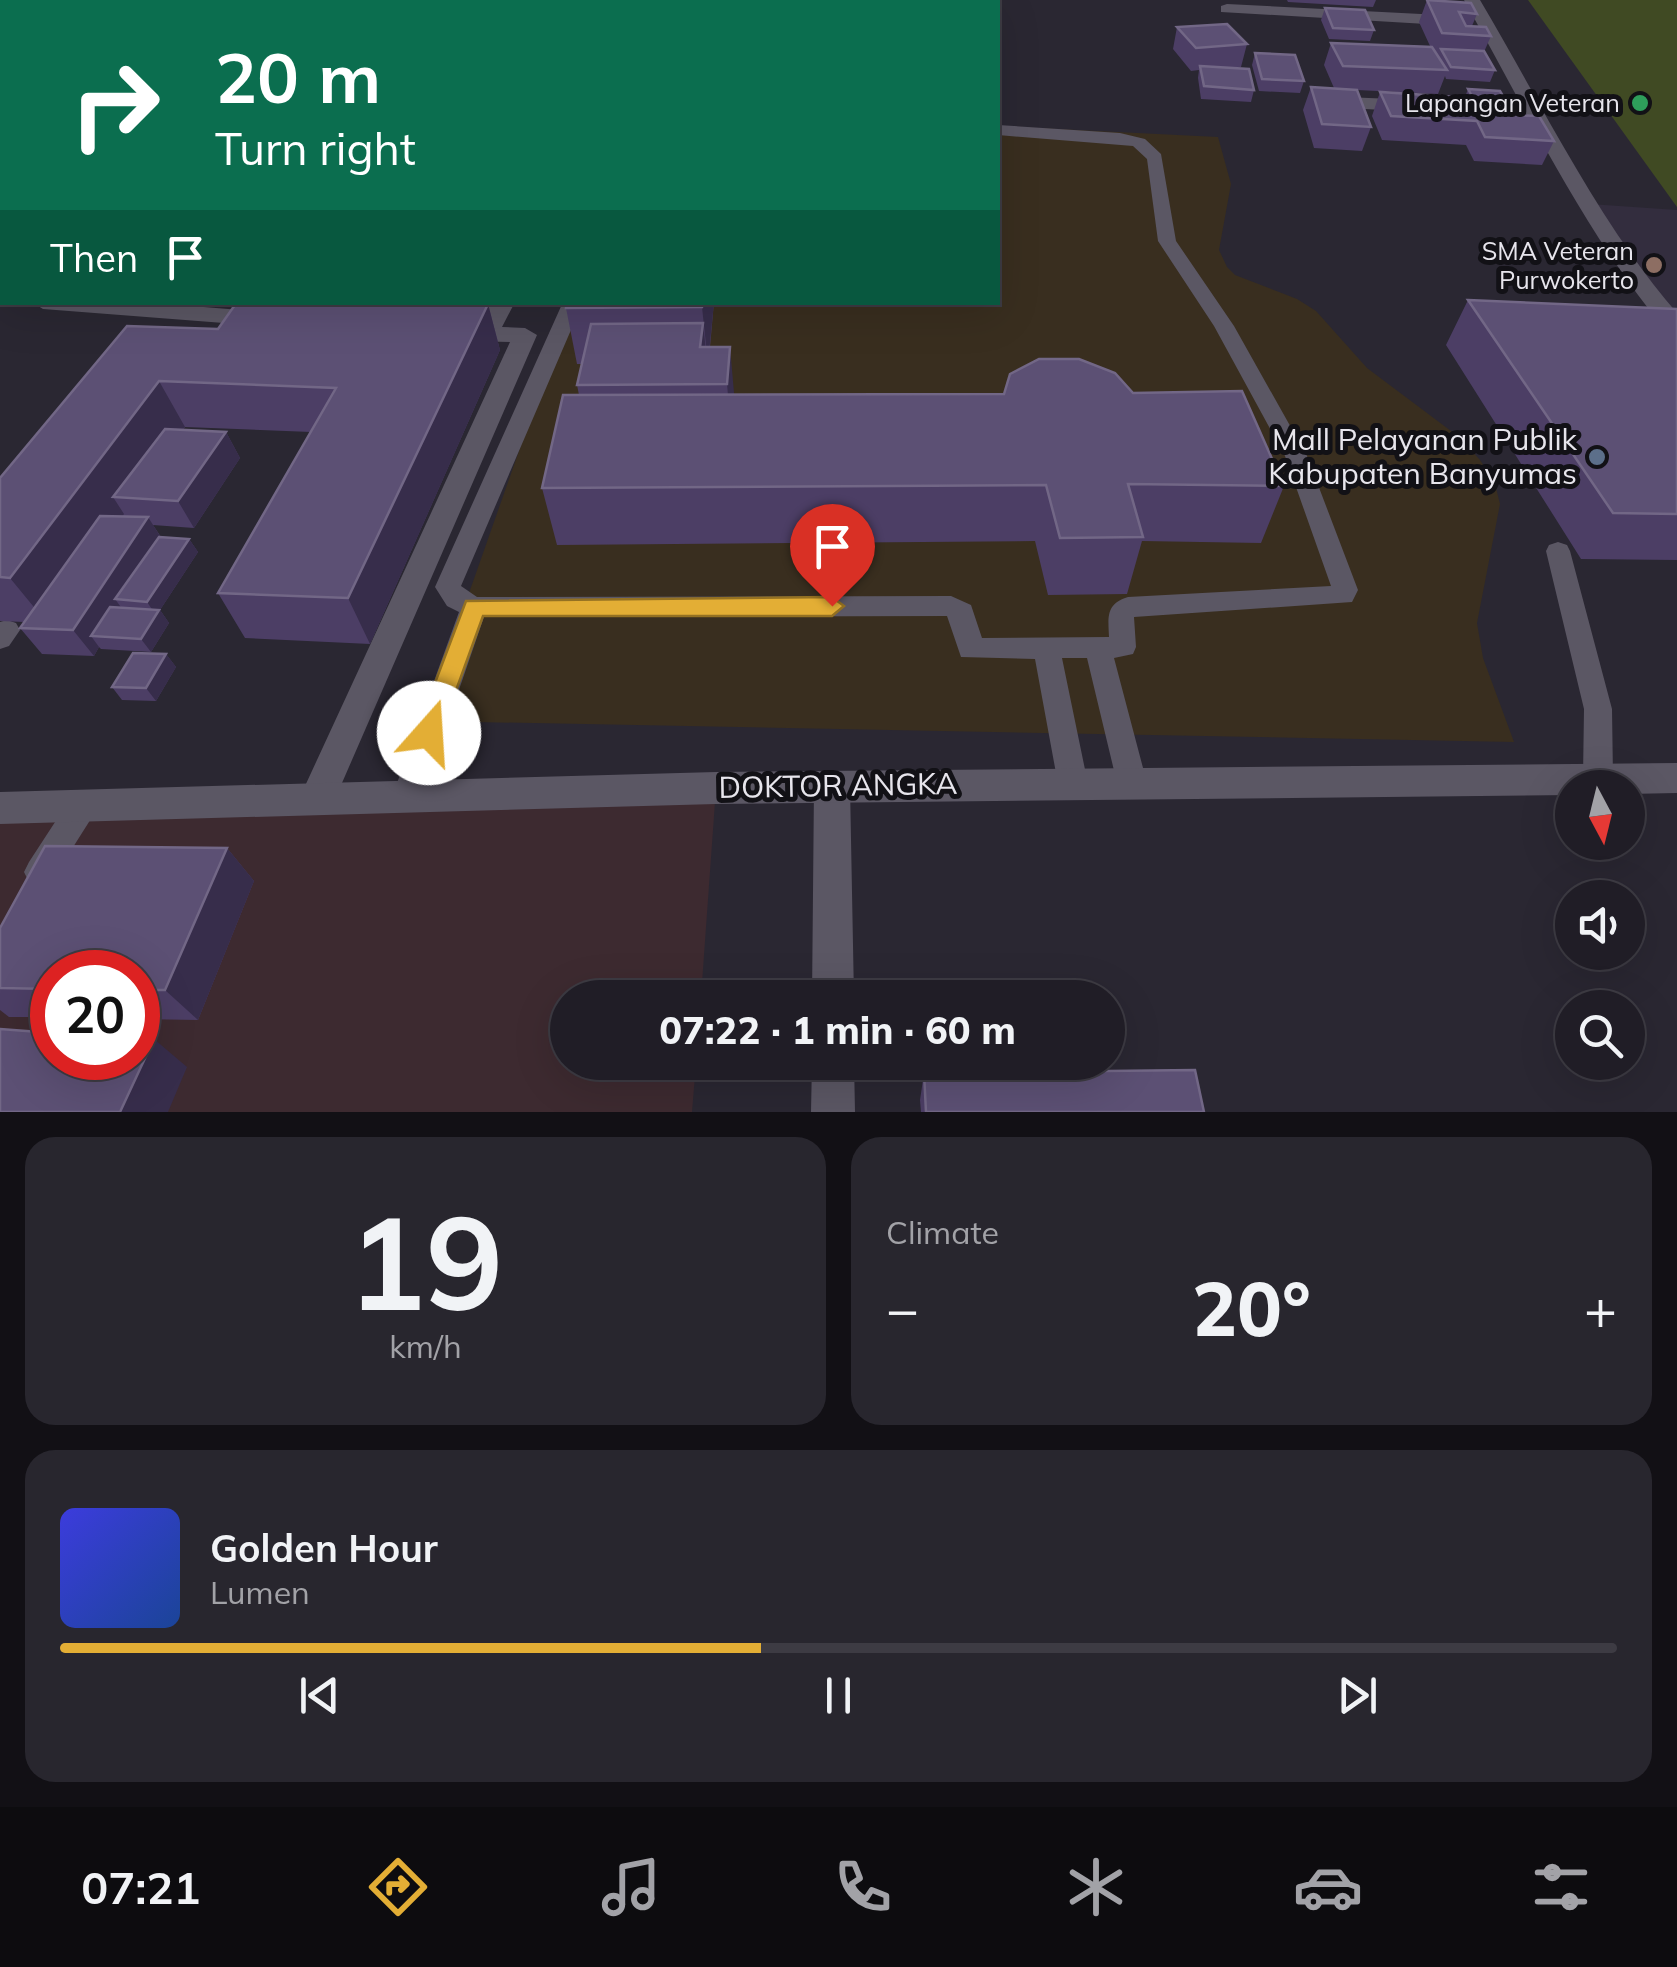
<!DOCTYPE html>
<html lang="en">
<head>
<meta charset="utf-8">
<style>
  body { margin:0; font-family:Mulish,sans-serif; background:#28262e; color:#f1f3f6; height:100vh; display:flex; flex-direction:column; font-size:38px; white-space:nowrap }
  * { box-sizing:border-box; margin:0 }
  p { font-size:32px; color:#a2a2a7 }
  .icon { flex:none; width:55px; height:55px; fill:none; stroke:currentColor; stroke-width:2; stroke-linecap:round; stroke-linejoin:round }
  .map { position:relative; height:1112px; overflow:hidden }
  .side { display:flex; flex-direction:column; gap:25px; padding:25px; background:#121015; flex:1 }
  .side>* { flex:none }
  .guide { position:absolute; left:0px; top:0px; width:1000px; height:305px; box-shadow:0 10px 40px #0002,0 0 0 2px #3d3b43; background:#0b6e4f; color:#fff; overflow:hidden }
  .needle { width:65px; rotate:173deg }
  .tools { position:absolute; left:1555px; top:770px; display:grid; gap:20px }
  .tools a { display:grid; place-items:center; width:90px; height:90px; border-radius:50%; background:#201d26; box-shadow:0 10px 40px #0002,0 0 0 2px #3d3b43; font-size:50px }
  .speed { position:absolute; left:30px; top:950px; display:flex; gap:20px; font-size:50px; font-weight:700; text-align:center }
  .speed>* { display:grid; place-content:center; width:130px; height:130px; border-radius:50%; background:#201d26; box-shadow:0 10px 40px #0002,0 0 0 2px #3d3b43; line-height:1 }
  .speed .limit { border:15px solid #d22; background:#fff; color:#111 }
  .pin { position:absolute; display:grid; place-items:center; width:85px; height:85px; color:#fff; margin:-102px -42px; border-radius:50% 50% 50% 0; rotate:-45deg; box-shadow:0 0 10px #0007 }
  .pin .icon { rotate:45deg }
  .me { position:absolute; width:110px; margin:-55px; rotate:19deg; stroke-linejoin:round; filter:drop-shadow(0 0 8px #0008) }
  .turn { display:flex; align-items:center; gap:35px; height:210px; padding:0 50px; font-size:45px }
  .turn .icon { width:130px; height:130px; stroke-width:2.5 }
  .turn b { display:block; font-size:70px; line-height:85px }
  .then { display:flex; align-items:center; height:95px; padding:0 50px; background:#0003; gap:20px; font-size:38px }
  .big { font-size:75px; font-weight:800; line-height:1.1 }
  .side .card { flex:1; display:flex; flex-direction:column; justify-content:center; gap:15px; min-width:0; padding:0 35px; border-radius:30px; background:#28262e }
  .side .dial { align-items:center; gap:0 }
  .dial b { font-size:130px; line-height:1 }
  .song { display:flex; align-items:center; gap:30px }
  .cover { width:120px; height:120px; border-radius:15px; background:linear-gradient(135deg,hsl(240 70% 55%),hsl(220 70% 35%)) }
  .played { height:10px; border-radius:5px; background:linear-gradient(90deg,#e3ae35 45%,#3d3b43 45%) }
  .keys { display:flex; justify-content:space-around; direction:ltr }
  .heat { display:flex; justify-content:space-between; align-items:center; font-size:55px; direction:ltr }
  .side .tiles { flex:1; display:grid; gap:25px; grid-template-columns:1fr 1fr }
  .card:last-child { grid-column:span 2 }
  .trip { position:absolute; left:550px; top:980px; width:575px; height:100px; border-radius:50px; background:#201d26; box-shadow:0 10px 40px #0002,0 0 0 2px #3d3b43; font-weight:800; line-height:100px; text-align:center }
  .tabs { display:flex; height:160px; justify-content:space-around; align-items:center; background:#0d0c0f; color:#a2a2a7 }
  .tabs .icon { width:70px; height:70px }
  .tabs .selected { color:#e3ae35 }
  .tabs b { font-size:45px; color:#f1f3f6 }
  .map>svg:first-child { display:block }
  .commercial { fill:#3d2a30; fill-rule:evenodd }
  .built { fill:#332d3e }
  .medical { fill:#392e1f }
  .green { fill:#404a23 }
  .lines { fill:none; stroke-linecap:round; stroke-linejoin:round }
  .service { fill:#5b5764; fill-rule:evenodd }
  .minor { fill:#5b5764; fill-rule:evenodd }
  .tertiary { fill:#5b5764; fill-rule:evenodd }
  .wall { fill:#4c3e65 }
  .shaded-wall { fill:#372d4b }
  .building { fill:#5c5074; stroke:#726786; stroke-width:2.5 }
  .route { fill:#e3ae35; stroke:#947122; stroke-width:2.5 }
  .leisure-dot { fill:#2e9e5b; stroke:#121116; stroke-width:4 }
  .education-dot { fill:#8d6e63; stroke:#121116; stroke-width:4 }
  .service-dot { fill:#5c6f8a; stroke:#121116; stroke-width:4 }
  .labels { text-anchor:middle; stroke-width:10; stroke-linejoin:round; paint-order:stroke }
  .far-poi-label { font-size:25px; fill:#e7e5ec; stroke:#121116; text-anchor:end }
  .poi-label { font-size:30px; fill:#e7e5ec; stroke:#121116; text-anchor:end }
  .street-label { font-size:30px; fill:#e7e5ec; stroke:#121116 }
</style>
</head>
<body>
<div class="map">
<svg width="1677" height="1112" viewBox="0 0 1677 1112">
  <rect width="100%" height="100%" fill="#2a2732"/>
  <path class="commercial" d="M716,788L701,997L568,998V1062L696,1063L692,1112H0V806ZM52,972H138V1058H52Z"/>
  <path class="built" d="M1590,204L1677,210V325Z"/>
  <path class="medical" d="M998,126L1218,137L1231,184L1219,250L1227,267L1235,275L1297,299L1316,311L1367,368L1459,437L1480,460L1495,484L1500,504L1477,623L1483,658L1514,742L424,721L571,303L998,302Z"/>
  <path class="green" d="M1528,0H1677V207Z"/>
  <g class="lines">
    <path class="service" d="M998,125L1120,133L1145,139L1161,154L1176,241L1234,326L1307,456L1358,590L1352,602L1134,617L1136,647L1133,654L1114,658L1147,783L1143,792L1132,796L1121,792L1117,783L1087,658H1062L1088,784L1084,793L1073,797L1062,793L1058,784L1035,659L961,657L947,616L484,617L422,797L418,806L407,810L396,806L392,797L459,612L447,606L435,587L563,302H583L461,586L477,597L951,596L971,605L982,638L1109,637C1108,616 1106,604 1128,597L1331,586L1285,456L1214,326L1158,241L1147,159L1133,146L998,135Z
      M1558,542L1567,545L1570,551L1612,709L1613,778L1607,788L1588,787L1583,778L1584,709L1546,551L1549,545Z
      M7,620L16,623L20,630L9,646L0,649V622Z
      M83,792L94,796L98,805L94,814L51,882L40,887L29,882L24,872L29,862L72,796Z"/>
    <path class="minor" d="M1464,0H1480C1540,101 1600,225 1677,313V335L1668,333C1585,234 1527,112 1464,0Z
      M1227,4L1460,16L1468,21L1460,26L1221,12V6Z
      M0,72H2V82H0Z
      M1322,96L1416,100L1425,106L1416,112L1315,106L1313,102Z
      M0,292L2,302L10,304L0,306Z
      M32,302H142L264,312L276,319L264,326L43,309Z
      M491,302H515L502,327L525,328L537,335L335,799L330,810L317,815L304,810L299,799L510,342L470,341L458,334L461,329L478,327Z
      M832,770L845,775L850,786L854,998H812L814,786L819,775Z
      M812,1062H854L855,1112H811Z"/>
    <path class="tertiary" d="M1677,763V793L1628,794V788H1572V795L716,804L0,824V792L716,772Z"/>
  </g>
  <path class="wall" d="M14,0H71L69,2Z
    M785,0H846L845,2H785Z
    M860,0H887V2H860Z
    M1287,0H1376L1373,7L1288,2Z
    M1427,0L1477,14L1472,26L1491,36L1484,52L1495,70L1490,82L1446,79L1445,76L1438,94L1357,90L1371,127L1362,151L1314,148L1303,110L1311,87L1334,88L1324,65L1331,43L1430,46L1419,22Z
    M1325,8L1374,30L1370,41L1329,39L1321,20Z
    M1177,27L1247,44L1241,67L1230,68L1254,90L1251,102L1201,99L1198,78L1199,70L1191,71L1173,49Z
    M1255,53L1304,81L1300,93L1259,91L1252,65Z
    M0,86H2V143H0Z
    M1468,89L1514,115L1554,141L1542,165L1474,161L1466,145L1382,140L1372,116L1380,92L1465,97Z
    M0,204H2V261H0Z
    M1468,300L1677,309V560L1581,559L1446,345Z
    M567,302H714L710,347L734,395L1133,393L1284,486L1261,543L1142,541L1127,594L1048,595L1035,541L557,545L542,488L579,395L577,385L582,364H577L566,308Z
    M488,304L500,350L370,644L245,638L218,593L311,432L185,427L183,430L226,432L240,458L194,528L153,525L161,537L189,539L198,552L160,610L169,623L151,652L101,649L99,647L94,656L42,654L20,628L24,622L0,621V478L218,329Z
    M166,654L176,667L156,701L122,700L112,687Z
    M227,848L254,881L198,1020L138,1019V972H52V1017H9L0,1010V928Z
    M924,1073L1204,1112H921L920,1100Z"/>
  <path class="shaded-wall" d="M703,302H714L708,363L702,307Z
    M488,304L500,350L370,644L348,598Z
    M703,323L709,379L700,347Z
    M730,347L735,404L732,440L727,384Z
    M159,381L185,427L134,499L113,497L124,514L47,623L10,578Z
    M226,432L240,458L194,528L178,501Z
    M148,517L165,544L115,599L123,610L91,636L99,647L94,656L73,630Z
    M189,539L198,552L160,610L169,623L151,652L141,639L156,615L147,602Z
    M166,654L176,667L156,701L146,688Z
    M227,848L254,881L198,1020L165,990Z
    M154,1039L187,1067L168,1112H120Z"/>
  <path class="building" d="M291,0H352L350,2H290Z
    M899,0H927V2H900Z
    M934,0H968L969,2H934Z
    M1427,0L1471,3L1477,14L1459,12L1466,26L1486,27L1491,36L1442,33Z
    M1325,8L1365,10L1374,30L1333,28Z
    M1227,24L1247,44L1196,48L1177,27Z
    M1331,43L1432,47L1447,70L1343,66Z
    M1441,49L1484,51L1495,70L1451,67Z
    M1255,53L1295,55L1304,81L1262,79Z
    M1200,66L1249,69L1254,90L1204,86Z
    M0,86H2V119H0Z
    M1311,87L1357,90L1371,127L1322,124Z
    M1468,89L1500,91L1514,115L1539,116L1554,141L1485,137L1477,121L1391,116L1380,92L1473,98Z
    M2,180V203L0,204V183Z
    M0,206H2V236H0Z
    M1468,300L1677,309V514L1613,513Z
    M237,302H428L488,304L348,598L218,593L336,388L159,381L10,578L0,577V478L127,326L218,329Z
    M567,302H703L702,307L566,308Z
    M703,323L700,347H730L727,384L577,385L591,324Z
    M1039,359H1079L1115,373L1133,393L1242,391L1284,486L1128,484L1143,537L1060,538L1046,485L542,488L563,395L1004,394L1010,374Z
    M165,429L226,432L178,501L113,497Z
    M100,516L148,517L73,630L20,628Z
    M159,537L189,539L147,602L115,599Z
    M110,607L159,610L141,639L91,636Z
    M133,653L166,654L146,688L112,687Z
    M45,846L227,848L165,990H138V972H52V989L0,988V928Z
    M0,1029L52,1033V1058H138V1038L154,1039L120,1112H0Z
    M1195,1070L1204,1112H926L924,1073Z"/>
  <path class="route" d="M832,597L844,606L832,616H483L438,740L429,744L420,740L416,733L466,601Z"/>
  <circle class="leisure-dot" cx="1640" cy="103" r="10"/>
  <circle class="education-dot" cx="1654" cy="265" r="10"/>
  <circle class="service-dot" cx="1597" cy="457" r="10"/>
  <g class="labels">
    <g class="far-poi-label">
      <text x="1620" y="112">Lapangan Veteran</text>
      <text x="1634" y="260">SMA Veteran<tspan x="1634" dy="29">Purwokerto</tspan></text>
    </g>
    <g class="poi-label">
      <text x="1577" y="450">Mall Pelayanan Publik<tspan x="1577" dy="34">Kabupaten Banyumas</tspan></text>
    </g>
    <g class="street-label">
      <text transform="translate(838 786) rotate(-1)" y="10">DOKTOR ANGKA</text>
    </g>
  </g>
</svg>
<div class="tools">
<a><svg class="needle" viewBox="-14 -14 28 28"><path d="M0-13l5 13h-10z" fill="#e53935"/><path d="M0 13l5-13h-10z" fill="#a2a2a7"/></svg></a>
<a><svg class="icon" aria-label="sound" viewBox="0 0 24 24"><path d="M4 9h4l5-4v14l-5-4H4zM17 9q2 3 0 6"/></svg></a>
<a><svg class="icon" aria-label="search" viewBox="0 0 24 24"><circle cx="10" cy="10" r="6"/><path d="M15 15l6 6"/></svg></a>
</div>
<div class="speed"><div class="limit">20</div></div>
<div class="pin" style="left:832px;top:606px;background:#d93025"><svg class="icon" aria-label="arrive" viewBox="0 0 24 24"><path d="M6 21V4h12l-3 4 3 4H6"/></svg></div>
<svg class="me" style="left:429px;top:733px" viewBox="-20 -20 40 40"><circle r="19" fill="#fff"/><path d="M0-13L10 11 0 6-10 11z" fill="#e3ae35"/></svg>
<div class="trip">07:22 · 1 min · 60 m</div>
<div class="guide">
<div class="turn"><svg class="icon" aria-label="right" viewBox="0 0 24 24"><path d="M7 20v-9h11M14 6l5 5-5 5"/></svg><div><b>20 m</b>Turn right</div></div>
<div class="then">Then<svg class="icon" aria-label="arrive" viewBox="0 0 24 24"><path d="M6 21V4h12l-3 4 3 4H6"/></svg></div>
</div>
</div>
<section class="side">
<div class="tiles">
<div class="card dial"><b>19</b><p>km/h</p></div>
<div class="card"><p>Climate</p>
<div class="heat"><a>−</a><b class="big">20°</b><a>+</a></div>
</div>
<div class="card">
<div class="song"><i class="cover"></i><div><b>Golden Hour</b><p>Lumen</p></div></div>
<div class="played"></div>
<div class="keys"><svg class="icon" aria-label="previous" viewBox="0 0 24 24"><path d="M18 5L8 12l10 7zM5 5v14"/></svg><svg class="icon" aria-label="pause" viewBox="0 0 24 24"><path d="M8 5v14M16 5v14"/></svg><svg class="icon" aria-label="next" viewBox="0 0 24 24"><path d="M6 5l10 7-10 7zM19 5v14"/></svg></div>
</div>
</div>
</section>
<nav class="tabs">
<b>07:21</b>
<svg class="icon selected" aria-label="directions" viewBox="0 0 24 24"><path d="M12 3l9 9-9 9-9-9zM9 14v-3h6M13 9l2 2-2 2"/></svg>
<svg class="icon" aria-label="music" viewBox="0 0 24 24"><path d="M9 18V5l10-2v13"/><circle cx="6" cy="18" r="3"/><circle cx="16" cy="16" r="3"/></svg>
<svg class="icon" aria-label="phone" viewBox="0 0 24 24"><path d="M5 4h4l2 5-3 2q2 4 5 5l2-3 5 2v4C11 20 4 13 5 4z"/></svg>
<svg class="icon" aria-label="climate" viewBox="0 0 24 24"><path d="M12 3v18M4 7l16 10M4 17L20 7"/></svg>
<svg class="icon" aria-label="car" viewBox="0 0 24 24"><path d="M5 17H2v-5l4-1 3-4h7l3 4 3 1v5h-3M9 17h6M6 11h13"/><circle cx="7" cy="17" r="2"/><circle cx="17" cy="17" r="2"/></svg>
<svg class="icon" aria-label="filters" viewBox="0 0 24 24"><path d="M4 7h16M4 17h16"/><circle cx="9" cy="7" r="2"/><circle cx="15" cy="17" r="2"/></svg>
</nav>
</body>
</html>
